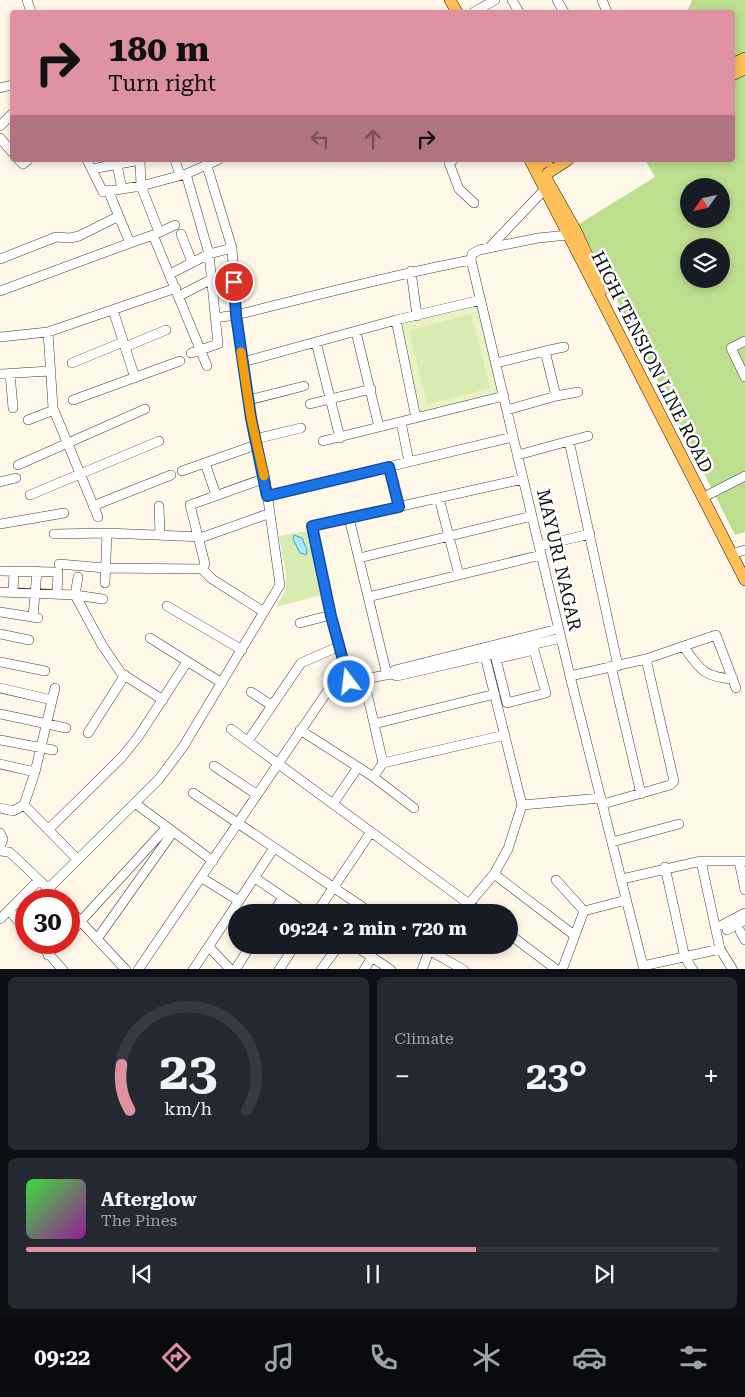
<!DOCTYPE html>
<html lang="en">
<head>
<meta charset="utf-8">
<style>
  body { margin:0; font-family:"Roboto Serif",serif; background:#242831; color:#f1f3f6; height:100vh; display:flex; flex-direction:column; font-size:19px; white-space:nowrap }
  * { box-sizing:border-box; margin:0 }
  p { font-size:16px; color:#9ea1a6 }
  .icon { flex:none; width:28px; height:28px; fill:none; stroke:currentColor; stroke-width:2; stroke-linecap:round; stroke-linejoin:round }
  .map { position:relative; height:969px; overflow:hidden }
  .details { display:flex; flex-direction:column; gap:8px; padding:8px; background:#0d0f14; flex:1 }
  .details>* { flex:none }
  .guide { position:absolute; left:10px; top:10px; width:725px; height:152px; border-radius:5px; box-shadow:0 2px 8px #0003; background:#dd91a1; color:#111; overflow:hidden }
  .needle { width:32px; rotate:236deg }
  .fabs { position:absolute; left:680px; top:178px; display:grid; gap:10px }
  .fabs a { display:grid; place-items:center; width:50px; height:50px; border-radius:50%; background:#171b24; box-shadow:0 2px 8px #0003; font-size:25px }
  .speed { position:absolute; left:15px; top:889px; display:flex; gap:10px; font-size:25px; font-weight:700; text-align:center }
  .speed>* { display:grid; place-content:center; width:65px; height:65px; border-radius:50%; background:#171b24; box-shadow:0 2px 8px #0003; line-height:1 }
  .speed .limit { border:8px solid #d22; background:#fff; color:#111 }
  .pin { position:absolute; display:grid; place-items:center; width:42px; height:42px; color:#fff; margin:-21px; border:2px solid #fff; border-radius:50%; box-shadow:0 1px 5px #0007 }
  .me { position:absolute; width:55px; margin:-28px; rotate:345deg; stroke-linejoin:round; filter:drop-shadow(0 0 4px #0008) }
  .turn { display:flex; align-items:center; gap:18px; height:105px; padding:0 15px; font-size:22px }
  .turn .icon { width:65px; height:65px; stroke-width:2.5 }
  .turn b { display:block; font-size:35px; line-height:42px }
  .lanes { display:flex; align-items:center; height:48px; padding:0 15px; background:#0003; justify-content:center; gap:25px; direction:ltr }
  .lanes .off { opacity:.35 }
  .big { font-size:38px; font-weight:700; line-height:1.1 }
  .details .tile { flex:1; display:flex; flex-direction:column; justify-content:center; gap:8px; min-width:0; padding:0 18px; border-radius:8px; background:#242831 }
  .details .dial { align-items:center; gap:0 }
  .dial svg { height:130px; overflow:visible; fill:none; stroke:#363941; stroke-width:7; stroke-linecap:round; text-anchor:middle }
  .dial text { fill:#f1f3f6; stroke:none }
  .song { display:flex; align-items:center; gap:15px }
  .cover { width:60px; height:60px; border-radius:8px; background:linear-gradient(135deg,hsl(120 70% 55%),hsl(300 70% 35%)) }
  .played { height:5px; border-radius:2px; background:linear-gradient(90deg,#dd91a1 65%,#363941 65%) }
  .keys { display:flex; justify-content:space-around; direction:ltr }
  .heat { display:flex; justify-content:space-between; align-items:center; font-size:28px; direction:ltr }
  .details .tiles { flex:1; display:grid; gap:8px; grid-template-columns:1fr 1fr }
  .tile:last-child { grid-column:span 2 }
  .trip { position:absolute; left:228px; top:904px; width:290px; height:50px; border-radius:25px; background:#171b24; box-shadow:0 2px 8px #0003; font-weight:700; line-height:50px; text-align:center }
  .menu { display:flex; height:80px; justify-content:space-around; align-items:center; background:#090b0e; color:#9ea1a6 }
  .menu .icon { width:35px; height:35px }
  .menu .active { color:#dd91a1 }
  .menu b { font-size:22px; color:#f1f3f6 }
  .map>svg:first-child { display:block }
  .green { fill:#d8ecb1 }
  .forest { fill:#bdde8f; fill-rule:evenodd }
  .pitch { fill:#e9f2c3; fill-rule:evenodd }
  .water { fill:#aae8fa; stroke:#2caad7 }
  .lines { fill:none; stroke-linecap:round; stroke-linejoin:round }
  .minor-casing { stroke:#3e3e3e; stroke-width:10 }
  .major-casing { stroke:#1c1c1c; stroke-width:12 }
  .minor { stroke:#fff; stroke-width:9 }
  .major { stroke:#ffc059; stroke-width:11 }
  .route-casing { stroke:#114b97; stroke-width:12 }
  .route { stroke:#1a73e8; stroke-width:9 }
  .slow { stroke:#f59e0b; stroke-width:9 }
  .labels { text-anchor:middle; stroke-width:5; stroke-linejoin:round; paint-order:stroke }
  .street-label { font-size:18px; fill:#0b0b0b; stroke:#fff }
</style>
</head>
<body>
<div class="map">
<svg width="745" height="970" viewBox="0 0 745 970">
  <rect width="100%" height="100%" fill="#fff8e9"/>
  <path class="green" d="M477,305L499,394L421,412L399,323Z
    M311,530L325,594L276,607L286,589V574L279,536Z"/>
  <path class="forest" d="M692,0H745V532L735,535L579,224L655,177L645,160H732V12H687ZM689,186H721V219H689ZM689,246H721V279H689Z"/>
  <path class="pitch" d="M477,305L499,394L421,412L399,323ZM471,314L490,388L427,404L409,330Z"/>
  <path class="water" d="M294,535L302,538L307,550L306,555L300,553L293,539Z"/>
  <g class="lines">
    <defs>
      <path id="minor" d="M27,0L31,12
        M512,0L519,12
        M557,0L564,12
        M602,0L607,12
        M474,12L495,0
        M0,88L12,85
        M0,126L12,114
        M0,138L12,152
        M19,160L23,164L28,160
        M87,160L103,192L141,186L186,174L218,160
        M175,160L180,175
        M453,160L449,163L459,189L474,203
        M117,165L122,189
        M92,169L140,160L141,186L159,232
        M186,174L209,254L218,344L191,353
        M108,190L130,243L153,235L207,366
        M156,234L175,225
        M181,234L192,262
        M568,235L538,238L479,250L472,254L471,260L570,676L644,970
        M489,248L545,189
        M0,259L56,237L70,238L79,236L119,216
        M411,271L417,316
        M170,274L209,254L232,248
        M0,291L130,243
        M179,296L212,279
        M113,310L135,378
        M215,318L236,315C314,296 392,275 471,260
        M396,320L416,418
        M48,332L53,408L98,517
        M356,332L379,427
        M0,337L48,332L176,288
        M745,341L731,348L745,377
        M316,342L340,438
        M125,347L166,330
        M545,351L564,347
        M243,362L396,320L481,300
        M72,363L123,342
        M496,363L545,351L556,396L507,410
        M10,373L13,408
        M0,374L50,371
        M556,396L578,392
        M73,400L180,361
        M249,400L304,386
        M310,404L371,389
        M28,420L54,410
        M401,422L409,462
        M255,439L301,428
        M323,441L504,396
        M569,441L588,436
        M518,455L569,441L618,666
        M205,463L216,495
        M18,465L145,409
        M389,467L399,507
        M182,471L253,446
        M0,482L16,478
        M30,495L159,441
        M708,495L745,476
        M267,496L513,437
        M439,498L459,575
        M93,506L171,475
        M159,506L160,535
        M349,518L387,675
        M0,524L64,513
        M54,534L107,533L203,537L265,515
        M539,546L590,534
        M738,552L745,550
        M359,558L532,516
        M59,564L105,568L202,569L205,564L190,505L260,480
        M202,569L212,579L264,612
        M0,571L58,572L57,594
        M78,577L75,595L102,645L121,673L163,700
        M105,583L107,533
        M0,592L75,595L103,599
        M13,592L14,571
        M368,597L541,555
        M167,606L242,650
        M0,612L38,618
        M33,617L37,571
        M300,623L331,615
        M0,634L29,640
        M150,638L222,683
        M683,646C700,669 703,677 733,679
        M534,650L546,693L507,703L496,659Z
        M0,662L45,671
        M611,666L641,794
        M391,674L397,676L561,638
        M570,676L646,659L716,635L736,688
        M349,682L331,615L312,526L523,479
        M0,688L52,700
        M251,692L271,705
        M0,714L66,728
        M374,724L495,694
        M231,729L480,912
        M300,730L358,767
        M88,733L125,675
        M0,740L53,750
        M248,741L301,663L340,646
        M383,763L505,735
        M0,764L35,772
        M214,766L256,794
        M372,776L414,808
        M193,793L370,912
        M136,804L213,861
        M333,804L358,767L372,776L376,773L383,763L364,680
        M603,804L670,785L674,781L646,659
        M24,805L77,859
        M522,805L601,798
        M0,808L13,811L24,805L35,772L55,688
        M48,830L122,757L138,737L187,662
        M0,833L3,839L0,847
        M612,842L679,824
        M0,851L9,852L15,857L60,900
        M701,861L720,949
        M739,861L745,890
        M665,867L685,958L693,970
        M494,874L574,935
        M202,878L239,901
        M255,878L305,912
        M622,879L701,861H745
        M556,880L584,911
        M48,889L159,779L183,747L280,585L265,478L251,418L236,315L232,248L207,166
        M69,909L126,970
        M9,910L26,930
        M273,912L283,898
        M317,912L371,832
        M462,912L494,874L508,849L522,805L483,648
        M0,919L39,880
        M722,925L745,913
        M727,930L745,920
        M740,931L745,940
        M69,934L167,827
        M509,934L557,970
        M97,939L173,832
        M38,942L63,970
        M354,945L391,970
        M420,945L464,970
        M209,947L231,970
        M48,955L60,942
        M643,966L720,949L733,970
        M138,970L329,689L349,682L391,674L395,670L558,629
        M193,970L274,848
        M235,970L251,945
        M279,970L295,945
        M321,970L339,945
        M364,970L372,957
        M422,970L429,951L434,945
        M562,970L584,911L626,900"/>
      <path id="major" d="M450,0L457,12
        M732,64L745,58
        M732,75L745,69
        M530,160L745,580
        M568,160L548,173L546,178L576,231L603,289
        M536,171L540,164L548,160"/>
    </defs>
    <use href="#minor" class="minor-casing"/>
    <use href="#major" class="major-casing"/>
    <use href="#minor" class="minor"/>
    <use href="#major" class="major"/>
  </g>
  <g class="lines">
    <defs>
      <path id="route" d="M234,282L236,315L251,418L267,496L389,467L399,507L312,526L331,616L349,682"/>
    </defs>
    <use href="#route" class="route-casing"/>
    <use href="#route" class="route"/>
    <path class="slow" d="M241,352L251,418L264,476"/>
  </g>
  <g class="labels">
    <g class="street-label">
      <text transform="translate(652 362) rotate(63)" y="6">HIGH TENSION LINE ROAD</text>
      <text transform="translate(559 560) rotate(77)" y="6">MAYURI NAGAR</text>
    </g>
  </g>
</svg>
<div class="fabs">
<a><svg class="needle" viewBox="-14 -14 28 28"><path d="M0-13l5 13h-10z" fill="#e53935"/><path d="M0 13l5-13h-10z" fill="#9ea1a6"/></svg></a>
<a><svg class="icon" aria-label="layers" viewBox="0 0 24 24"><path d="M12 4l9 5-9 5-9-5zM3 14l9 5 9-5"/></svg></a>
</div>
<div class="speed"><div class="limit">30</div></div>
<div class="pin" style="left:234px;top:282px;background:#d93025"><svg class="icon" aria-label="arrive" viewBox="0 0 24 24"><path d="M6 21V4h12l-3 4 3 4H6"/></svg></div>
<svg class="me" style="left:349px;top:682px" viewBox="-20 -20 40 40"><circle r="17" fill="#1a73e8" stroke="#fff" stroke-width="3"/><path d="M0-11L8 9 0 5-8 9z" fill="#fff"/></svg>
<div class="trip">09:24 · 2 min · 720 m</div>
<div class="guide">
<div class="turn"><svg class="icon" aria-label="right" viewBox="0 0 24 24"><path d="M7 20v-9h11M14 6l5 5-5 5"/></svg><div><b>180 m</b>Turn right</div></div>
<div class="lanes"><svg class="icon off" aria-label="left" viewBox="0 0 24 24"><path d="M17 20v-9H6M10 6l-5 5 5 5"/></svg><svg class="icon off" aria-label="ahead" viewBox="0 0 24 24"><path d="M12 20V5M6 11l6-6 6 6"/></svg><svg class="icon" aria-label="right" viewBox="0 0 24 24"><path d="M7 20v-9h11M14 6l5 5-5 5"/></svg></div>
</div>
</div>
<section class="details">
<div class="tiles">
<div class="tile dial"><svg viewBox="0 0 100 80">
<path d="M14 69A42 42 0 1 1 86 69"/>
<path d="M14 69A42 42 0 0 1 9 41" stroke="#dd91a1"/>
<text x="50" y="56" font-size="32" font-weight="700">23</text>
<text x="50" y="72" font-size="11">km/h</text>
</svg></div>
<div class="tile"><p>Climate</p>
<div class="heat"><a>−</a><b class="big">23°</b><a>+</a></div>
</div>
<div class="tile">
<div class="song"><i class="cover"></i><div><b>Afterglow</b><p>The Pines</p></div></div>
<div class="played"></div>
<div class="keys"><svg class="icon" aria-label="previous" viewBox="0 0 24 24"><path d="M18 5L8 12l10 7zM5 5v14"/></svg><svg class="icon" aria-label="pause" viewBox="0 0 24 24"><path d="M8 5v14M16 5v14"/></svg><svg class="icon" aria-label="next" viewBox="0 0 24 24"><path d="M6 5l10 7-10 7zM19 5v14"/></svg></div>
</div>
</div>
</section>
<nav class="menu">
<b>09:22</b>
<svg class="icon active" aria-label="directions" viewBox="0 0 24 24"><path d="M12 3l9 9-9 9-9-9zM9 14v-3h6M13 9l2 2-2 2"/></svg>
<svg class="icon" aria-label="music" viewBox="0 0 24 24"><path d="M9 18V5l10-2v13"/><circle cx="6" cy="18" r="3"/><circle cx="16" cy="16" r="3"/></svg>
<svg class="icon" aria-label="phone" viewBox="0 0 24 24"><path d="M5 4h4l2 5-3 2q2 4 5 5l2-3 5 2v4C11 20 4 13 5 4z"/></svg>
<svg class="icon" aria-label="climate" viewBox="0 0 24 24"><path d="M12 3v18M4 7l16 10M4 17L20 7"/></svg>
<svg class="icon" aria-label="car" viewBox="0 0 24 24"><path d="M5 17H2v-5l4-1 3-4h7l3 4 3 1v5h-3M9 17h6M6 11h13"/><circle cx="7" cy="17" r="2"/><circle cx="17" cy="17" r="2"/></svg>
<svg class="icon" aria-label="filters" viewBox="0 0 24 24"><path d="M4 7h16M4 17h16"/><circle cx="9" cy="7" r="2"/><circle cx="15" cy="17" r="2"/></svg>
</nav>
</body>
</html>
